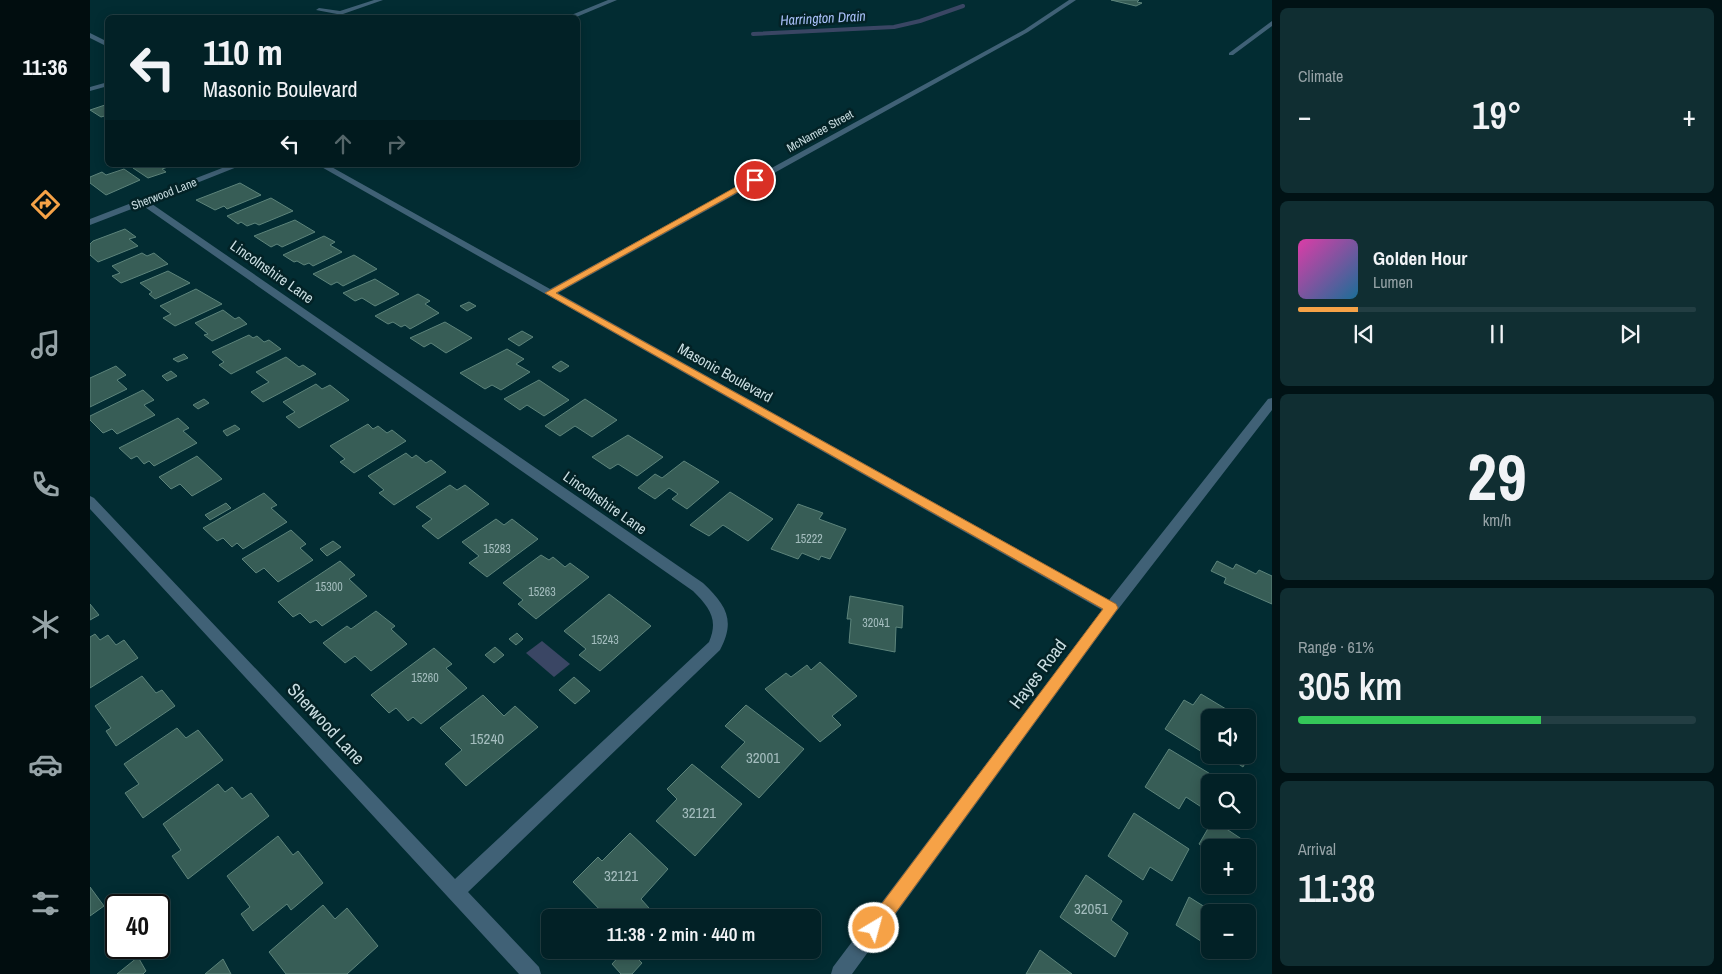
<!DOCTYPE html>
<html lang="en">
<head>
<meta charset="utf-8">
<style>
  body { margin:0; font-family:"Archivo Narrow",sans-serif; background:#102e32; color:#f1f3f6; height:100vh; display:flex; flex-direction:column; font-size:19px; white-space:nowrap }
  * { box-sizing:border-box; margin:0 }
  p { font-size:16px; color:#96a3a7 }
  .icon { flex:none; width:28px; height:28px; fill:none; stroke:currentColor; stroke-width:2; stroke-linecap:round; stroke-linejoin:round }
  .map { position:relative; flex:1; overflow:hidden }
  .panel { display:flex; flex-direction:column; gap:8px; padding:8px; background:#011215; width:450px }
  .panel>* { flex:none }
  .banner { position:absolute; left:15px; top:15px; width:475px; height:152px; border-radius:8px; box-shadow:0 2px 12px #0003,0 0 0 1px #233e43; background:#022126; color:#f1f3f6; overflow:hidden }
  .tools { position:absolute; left:1111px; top:709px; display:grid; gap:10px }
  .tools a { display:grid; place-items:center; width:55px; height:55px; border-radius:8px; background:#022126; box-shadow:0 2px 12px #0003,0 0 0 1px #233e43; font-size:25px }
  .speed { position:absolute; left:15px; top:894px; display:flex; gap:10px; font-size:25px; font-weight:700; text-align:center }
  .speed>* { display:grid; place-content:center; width:65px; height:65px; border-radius:50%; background:#022126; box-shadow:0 2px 12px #0003,0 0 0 1px #233e43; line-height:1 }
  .speed .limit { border:2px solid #111; border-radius:8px; background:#fff; color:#111 }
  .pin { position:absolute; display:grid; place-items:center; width:42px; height:42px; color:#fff; margin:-21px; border:2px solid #fff; border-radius:50%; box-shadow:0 1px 5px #0007 }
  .me { position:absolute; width:55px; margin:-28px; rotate:37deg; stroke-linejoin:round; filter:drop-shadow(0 0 4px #0008) }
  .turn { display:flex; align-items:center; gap:18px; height:105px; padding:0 15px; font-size:22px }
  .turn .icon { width:65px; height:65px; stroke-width:2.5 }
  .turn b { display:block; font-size:35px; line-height:42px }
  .lanes { display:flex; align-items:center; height:48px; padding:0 15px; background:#0003; justify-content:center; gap:25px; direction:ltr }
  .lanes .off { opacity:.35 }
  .big { font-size:38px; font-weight:600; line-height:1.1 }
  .panel .card { flex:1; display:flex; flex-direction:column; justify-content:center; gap:8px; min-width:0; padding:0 18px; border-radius:8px; background:#102e32 }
  .panel .dial { align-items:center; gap:0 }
  .dial b { font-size:65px; line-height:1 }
  .song { display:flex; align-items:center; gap:15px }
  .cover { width:60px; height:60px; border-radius:8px; background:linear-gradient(135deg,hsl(320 70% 55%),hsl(200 70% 35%)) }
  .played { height:5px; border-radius:2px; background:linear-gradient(90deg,#f6a247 15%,#233e43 15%) }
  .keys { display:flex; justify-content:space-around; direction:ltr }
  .heat { display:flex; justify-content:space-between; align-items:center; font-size:28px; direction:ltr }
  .charge { height:8px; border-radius:4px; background:linear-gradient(90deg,#34c759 61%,#233e43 0) }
  .trip { position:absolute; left:451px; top:909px; width:280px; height:50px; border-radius:8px; background:#022126; box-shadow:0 2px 12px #0003,0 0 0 1px #233e43; font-weight:600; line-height:50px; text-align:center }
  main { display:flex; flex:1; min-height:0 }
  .dock { display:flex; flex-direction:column; width:90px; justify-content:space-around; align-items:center; background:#010d0f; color:#96a3a7 }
  .dock .icon { width:35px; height:35px }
  .dock .on { color:#f6a247 }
  .dock b { font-size:22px; color:#f1f3f6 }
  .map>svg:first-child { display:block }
  .water { fill:#3a4664 }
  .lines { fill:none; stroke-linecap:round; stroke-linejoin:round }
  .stream { stroke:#3a4664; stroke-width:4 }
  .building { fill:#375d56; stroke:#5d847b }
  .minor { fill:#406176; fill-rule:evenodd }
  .route { fill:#f6a247; stroke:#a0692e }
  .labels { text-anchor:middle; stroke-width:5; stroke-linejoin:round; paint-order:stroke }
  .far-street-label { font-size:12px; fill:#c9dde1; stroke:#032226 }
  .number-label { font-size:12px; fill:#a4bdbe }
  .far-water-label { font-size:14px; font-style:italic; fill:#aac1f9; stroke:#032226 }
  .street-label { font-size:15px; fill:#c9dde1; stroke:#032226 }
  .near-number-label { font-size:15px; fill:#a4bdbe }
  .near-street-label { font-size:18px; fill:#c9dde1; stroke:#032226 }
</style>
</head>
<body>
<main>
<nav class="dock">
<b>11:36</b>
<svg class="icon on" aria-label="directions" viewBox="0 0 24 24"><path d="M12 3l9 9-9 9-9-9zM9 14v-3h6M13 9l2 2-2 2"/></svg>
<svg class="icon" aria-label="music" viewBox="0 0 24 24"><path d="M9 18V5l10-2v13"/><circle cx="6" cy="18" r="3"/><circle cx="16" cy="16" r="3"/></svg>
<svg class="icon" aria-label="phone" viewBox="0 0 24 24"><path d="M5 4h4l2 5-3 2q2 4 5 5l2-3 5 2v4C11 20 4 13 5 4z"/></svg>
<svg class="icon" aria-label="climate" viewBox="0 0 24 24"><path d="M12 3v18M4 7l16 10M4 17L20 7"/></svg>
<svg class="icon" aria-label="car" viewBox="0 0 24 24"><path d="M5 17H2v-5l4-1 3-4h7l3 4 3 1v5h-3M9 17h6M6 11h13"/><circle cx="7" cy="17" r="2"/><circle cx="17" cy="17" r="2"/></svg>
<svg class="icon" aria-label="filters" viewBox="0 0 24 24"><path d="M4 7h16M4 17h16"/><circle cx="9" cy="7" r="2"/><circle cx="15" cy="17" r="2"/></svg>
</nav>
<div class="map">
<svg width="1182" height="974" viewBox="0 0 1182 974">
  <rect width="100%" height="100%" fill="#022c32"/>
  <path class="water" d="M452,641L480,664L464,677L436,653Z"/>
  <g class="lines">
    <path class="stream" d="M663,34L804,27L830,21L873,6"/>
  </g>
  <path class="building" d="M1021,0H1049L1047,2L1052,3L1046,6Z
    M18,104V115L11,117L0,110Z
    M51,165H84L72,169L76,172L58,178L43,168Z
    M34,169L50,180L16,195L0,183V177L12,172L16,175Z
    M150,183L171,195L137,209L134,206L125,210L106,200Z
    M181,198L203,211L169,225L165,223L157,226L151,222L148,224L137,216Z
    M205,220L225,232L192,247L187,244L181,247L164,236Z
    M35,229L46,237L39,239L48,246L8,262L0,255V244L3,241Z
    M234,236L245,242L240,245L252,252L223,266L219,263L214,265L207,261L204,262L193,255Z
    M52,253L57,256L64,253L78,264L31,283L22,276L30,273L22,266Z
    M264,255L287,269L253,286L247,282L241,285L223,274Z
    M78,271L100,283L65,299L59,294L62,292L50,283Z
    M285,279L309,294L285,306L272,298L265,301L253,293Z
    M106,289L132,304L85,326L73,318L81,314L70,306Z
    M328,294L340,301L335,304L349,313L320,329L315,325L311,327L303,322L298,324L285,316Z
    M379,302L386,306L377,311L370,306Z
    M133,310L145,319L149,317L157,324L122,341L114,335L118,334L105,323Z
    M355,322L382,338L356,353L341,343L334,347L320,338Z
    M432,331L443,337L429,346L418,339Z
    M159,335L163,338L167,336L174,342L179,340L191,349L141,374L129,365L134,362L122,352Z
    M417,349L434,359L426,364L440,372L411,390L402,385L395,389L370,373Z
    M94,354L98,358L88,362L83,359Z
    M196,357L209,367L213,365L226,374L173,402L161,392L179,382L166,372Z
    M471,361L479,366L470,372L462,367Z
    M26,366L36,375L27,380L37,389L0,407V378Z
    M81,371L87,376L77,381L72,376Z
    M449,380L479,400L454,416L437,405L430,410L414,399Z
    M226,384L232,389L240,385L259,400L209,428L196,417L205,412L193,402Z
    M53,390L64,400L54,405L65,415L27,434L22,429L13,433L0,420V416Z
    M114,399L119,403L108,409L103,405Z
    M495,399L527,420L502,437L485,426L470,436L455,426Z
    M88,418L99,428L93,431L107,443L64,466L59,461L54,464L47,456L41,459L29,448Z
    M278,424L283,429L288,426L297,433L302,430L316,441L264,473L250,462L255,459L240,446Z
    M145,425L150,429L137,436L133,431Z
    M538,435L573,457L547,476L528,464L520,469L502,457Z
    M316,453L322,458L326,455L336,463L341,460L356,472L304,505L289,493L294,490L278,476Z
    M107,456L132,479L102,496L90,484L81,489L69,477Z
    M594,461L629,482L597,509L582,499L588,494L579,488L565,499L548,488L565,474L572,478Z
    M360,485L367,490L375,485L399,504L348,539L332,526L342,519L326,507Z
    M640,492L683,519L658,541L633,525L619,536L600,525Z
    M174,493L187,505L181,508L197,522L153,549L147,543L142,547L133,538L127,541L113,528Z
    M136,503L141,508L120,520L115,515Z
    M708,504L733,513L729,519L756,529L740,559L731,556L729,560L712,553L708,559L681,549Z
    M406,519L414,525L422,519L448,539L397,577L379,563L389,556L372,542Z
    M201,530L216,544L210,548L223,560L188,582L174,568L166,573L152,559Z
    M243,541L251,547L237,556L230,549Z
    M451,555L459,560L463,557L475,567L480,563L499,577L446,619L428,604L433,600L413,583Z
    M250,561L265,575L259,579L277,596L232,626L226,620L220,623L210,613L203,617L188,602Z
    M1127,561L1143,569L1146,564L1166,574L1169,570L1182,576V604L1134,583L1136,578L1121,571Z
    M519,594L561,626L510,671L489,655L496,649L474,631Z
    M760,596L813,606L812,628L806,627L805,652L759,643L761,619H757Z
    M0,604L9,615L0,620Z
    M286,611L305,626L301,629L317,644L281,671L265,656L255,663L233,643L257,626L261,629Z
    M427,633L433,639L426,645L419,639Z
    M5,634L10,640L18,635L26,645L34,640L48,658L0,688V637Z
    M405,647L414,655L404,663L395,655Z
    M344,648L362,664L356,668L377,688L331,724L323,717L318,721L306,708L299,713L281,695Z
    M730,662L767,696L742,716L751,725L730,742L675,689L696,673L701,677L717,665L721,670Z
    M52,676L66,693L72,690L85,706L26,746L16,731L21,728L5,706Z
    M484,677L500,691L485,704L469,690Z
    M1111,694L1151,718H1120V755H1158V750L1161,752L1153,767L1135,755L1130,763L1075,729L1094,700L1103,705Z
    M393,695L414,716L425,706L448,727L376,786L355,764L372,750L350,728Z
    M656,705L714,749L669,798L631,767L655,742L635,726Z
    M87,728L96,738L108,730L133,760L53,818L35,793L49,784L34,764Z
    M1079,749L1132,781L1120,782V802L1116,810L1096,797L1089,809L1055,787Z
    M602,764L652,804L605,856L566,821L587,799L577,789Z
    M128,784L135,792L142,787L152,799L161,793L179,816L98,879L82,856L91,850L73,824Z
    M1044,813L1099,849L1082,881L1060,867L1053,880L1018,856Z
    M1123,820L1162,846L1158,855V848H1120V851L1109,844Z
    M540,833L578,869L551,899L559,908L550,918H518L483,882L508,857L512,861Z
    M188,836L203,855L208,851L233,883L201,910L197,904L163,931L151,914L160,907L137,876Z
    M996,875L1032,901L1021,920L1038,933L1025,957L970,917Z
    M0,887L14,906L0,916Z
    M1099,897L1123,912H1120V947L1086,925Z
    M233,905L245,919L257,908L288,946L257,974H196L179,952Z
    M535,950H539L552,963L542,974H531L522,964Z
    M950,950L982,974H936Z
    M48,957L56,971L53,974H27Z
    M133,959L141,974H115Z"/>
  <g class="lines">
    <path class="minor" d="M284,0H293L253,14L252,18H246L247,14L226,10L229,8L250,11Z
      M518,0H527L484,18H474Z
      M979,0H986L938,32L468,293L1019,600L1178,399L1182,398V410L1026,612L762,974H741L743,967L1012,610L228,165H238L460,289L934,30Z
      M1182,21V26L1143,55H1139V53Z
      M0,33L18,42V47L0,38Z
      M18,82V86L0,91V87Z
      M140,165H152L59,202L613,583C636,605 646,620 630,650L378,892L449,967L451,974H429L0,509V496L4,498L365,879L619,642C629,619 619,607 603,591L52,205L0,225V219Z"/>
  </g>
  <path class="route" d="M662,178L669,180L466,293L1026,604L1028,608L790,934L784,936L778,934L776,928L778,922L1013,609L455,293Z"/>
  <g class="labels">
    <g class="far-street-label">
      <text transform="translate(730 131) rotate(-29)" y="4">McNamee Street</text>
      <text transform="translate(74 194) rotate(-21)" y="4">Sherwood Lane</text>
    </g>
    <g class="number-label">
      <text x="719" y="543">15222</text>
      <text x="407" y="553">15283</text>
      <text x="239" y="591">15300</text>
      <text x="452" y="596">15263</text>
      <text x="786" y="627">32041</text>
      <text x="515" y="644">15243</text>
      <text x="335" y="682">15260</text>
    </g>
    <g class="far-water-label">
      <text transform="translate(733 18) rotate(-3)" y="5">Harrington Drain</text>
    </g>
    <g class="street-label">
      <text transform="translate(182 272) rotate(35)" y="5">Lincolnshire Lane</text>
      <text transform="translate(635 373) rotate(29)" y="5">Masonic Boulevard</text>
      <text transform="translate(515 503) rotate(35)" y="5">Lincolnshire Lane</text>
    </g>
    <g class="near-number-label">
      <text x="397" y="744">15240</text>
      <text x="673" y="763">32001</text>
      <text x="609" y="818">32121</text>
      <text x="531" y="881">32121</text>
      <text x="1001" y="914">32051</text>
    </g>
    <g class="near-street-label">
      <text transform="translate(948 674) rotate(-53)" y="6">Hayes Road</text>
      <text transform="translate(236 724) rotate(47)" y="6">Sherwood Lane</text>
    </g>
  </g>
</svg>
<div class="tools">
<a><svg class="icon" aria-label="sound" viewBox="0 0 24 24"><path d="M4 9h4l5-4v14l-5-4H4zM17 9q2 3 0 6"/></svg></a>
<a><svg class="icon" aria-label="search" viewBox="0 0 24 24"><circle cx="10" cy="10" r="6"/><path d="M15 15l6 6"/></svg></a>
<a>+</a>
<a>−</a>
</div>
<div class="speed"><div class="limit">40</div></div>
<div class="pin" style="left:665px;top:180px;background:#d93025"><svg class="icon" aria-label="arrive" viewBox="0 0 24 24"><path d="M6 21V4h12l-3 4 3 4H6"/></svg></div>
<svg class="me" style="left:784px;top:928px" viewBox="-20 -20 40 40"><circle r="17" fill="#f6a247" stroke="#fff" stroke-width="3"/><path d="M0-11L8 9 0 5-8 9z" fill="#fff"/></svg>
<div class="trip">11:38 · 2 min · 440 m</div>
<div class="banner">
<div class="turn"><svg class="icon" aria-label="left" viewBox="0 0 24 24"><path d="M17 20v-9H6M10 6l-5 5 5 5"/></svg><div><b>110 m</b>Masonic Boulevard</div></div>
<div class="lanes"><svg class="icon" aria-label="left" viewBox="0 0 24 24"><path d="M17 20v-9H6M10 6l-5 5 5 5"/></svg><svg class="icon off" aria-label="ahead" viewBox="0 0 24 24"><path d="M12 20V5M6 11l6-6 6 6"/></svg><svg class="icon off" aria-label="right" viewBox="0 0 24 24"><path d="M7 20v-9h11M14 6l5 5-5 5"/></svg></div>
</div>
</div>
<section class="panel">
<div class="card"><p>Climate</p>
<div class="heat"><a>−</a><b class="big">19°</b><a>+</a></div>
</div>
<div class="card">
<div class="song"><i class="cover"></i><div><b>Golden Hour</b><p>Lumen</p></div></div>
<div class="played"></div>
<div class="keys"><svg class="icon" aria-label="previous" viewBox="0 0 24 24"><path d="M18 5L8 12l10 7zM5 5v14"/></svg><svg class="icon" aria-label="pause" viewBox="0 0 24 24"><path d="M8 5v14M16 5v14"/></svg><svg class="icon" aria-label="next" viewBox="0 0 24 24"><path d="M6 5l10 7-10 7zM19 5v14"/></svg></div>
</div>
<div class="card dial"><b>29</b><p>km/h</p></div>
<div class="card"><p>Range · 61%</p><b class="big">305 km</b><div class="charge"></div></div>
<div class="card"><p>Arrival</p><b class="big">11:38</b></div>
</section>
</main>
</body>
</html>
